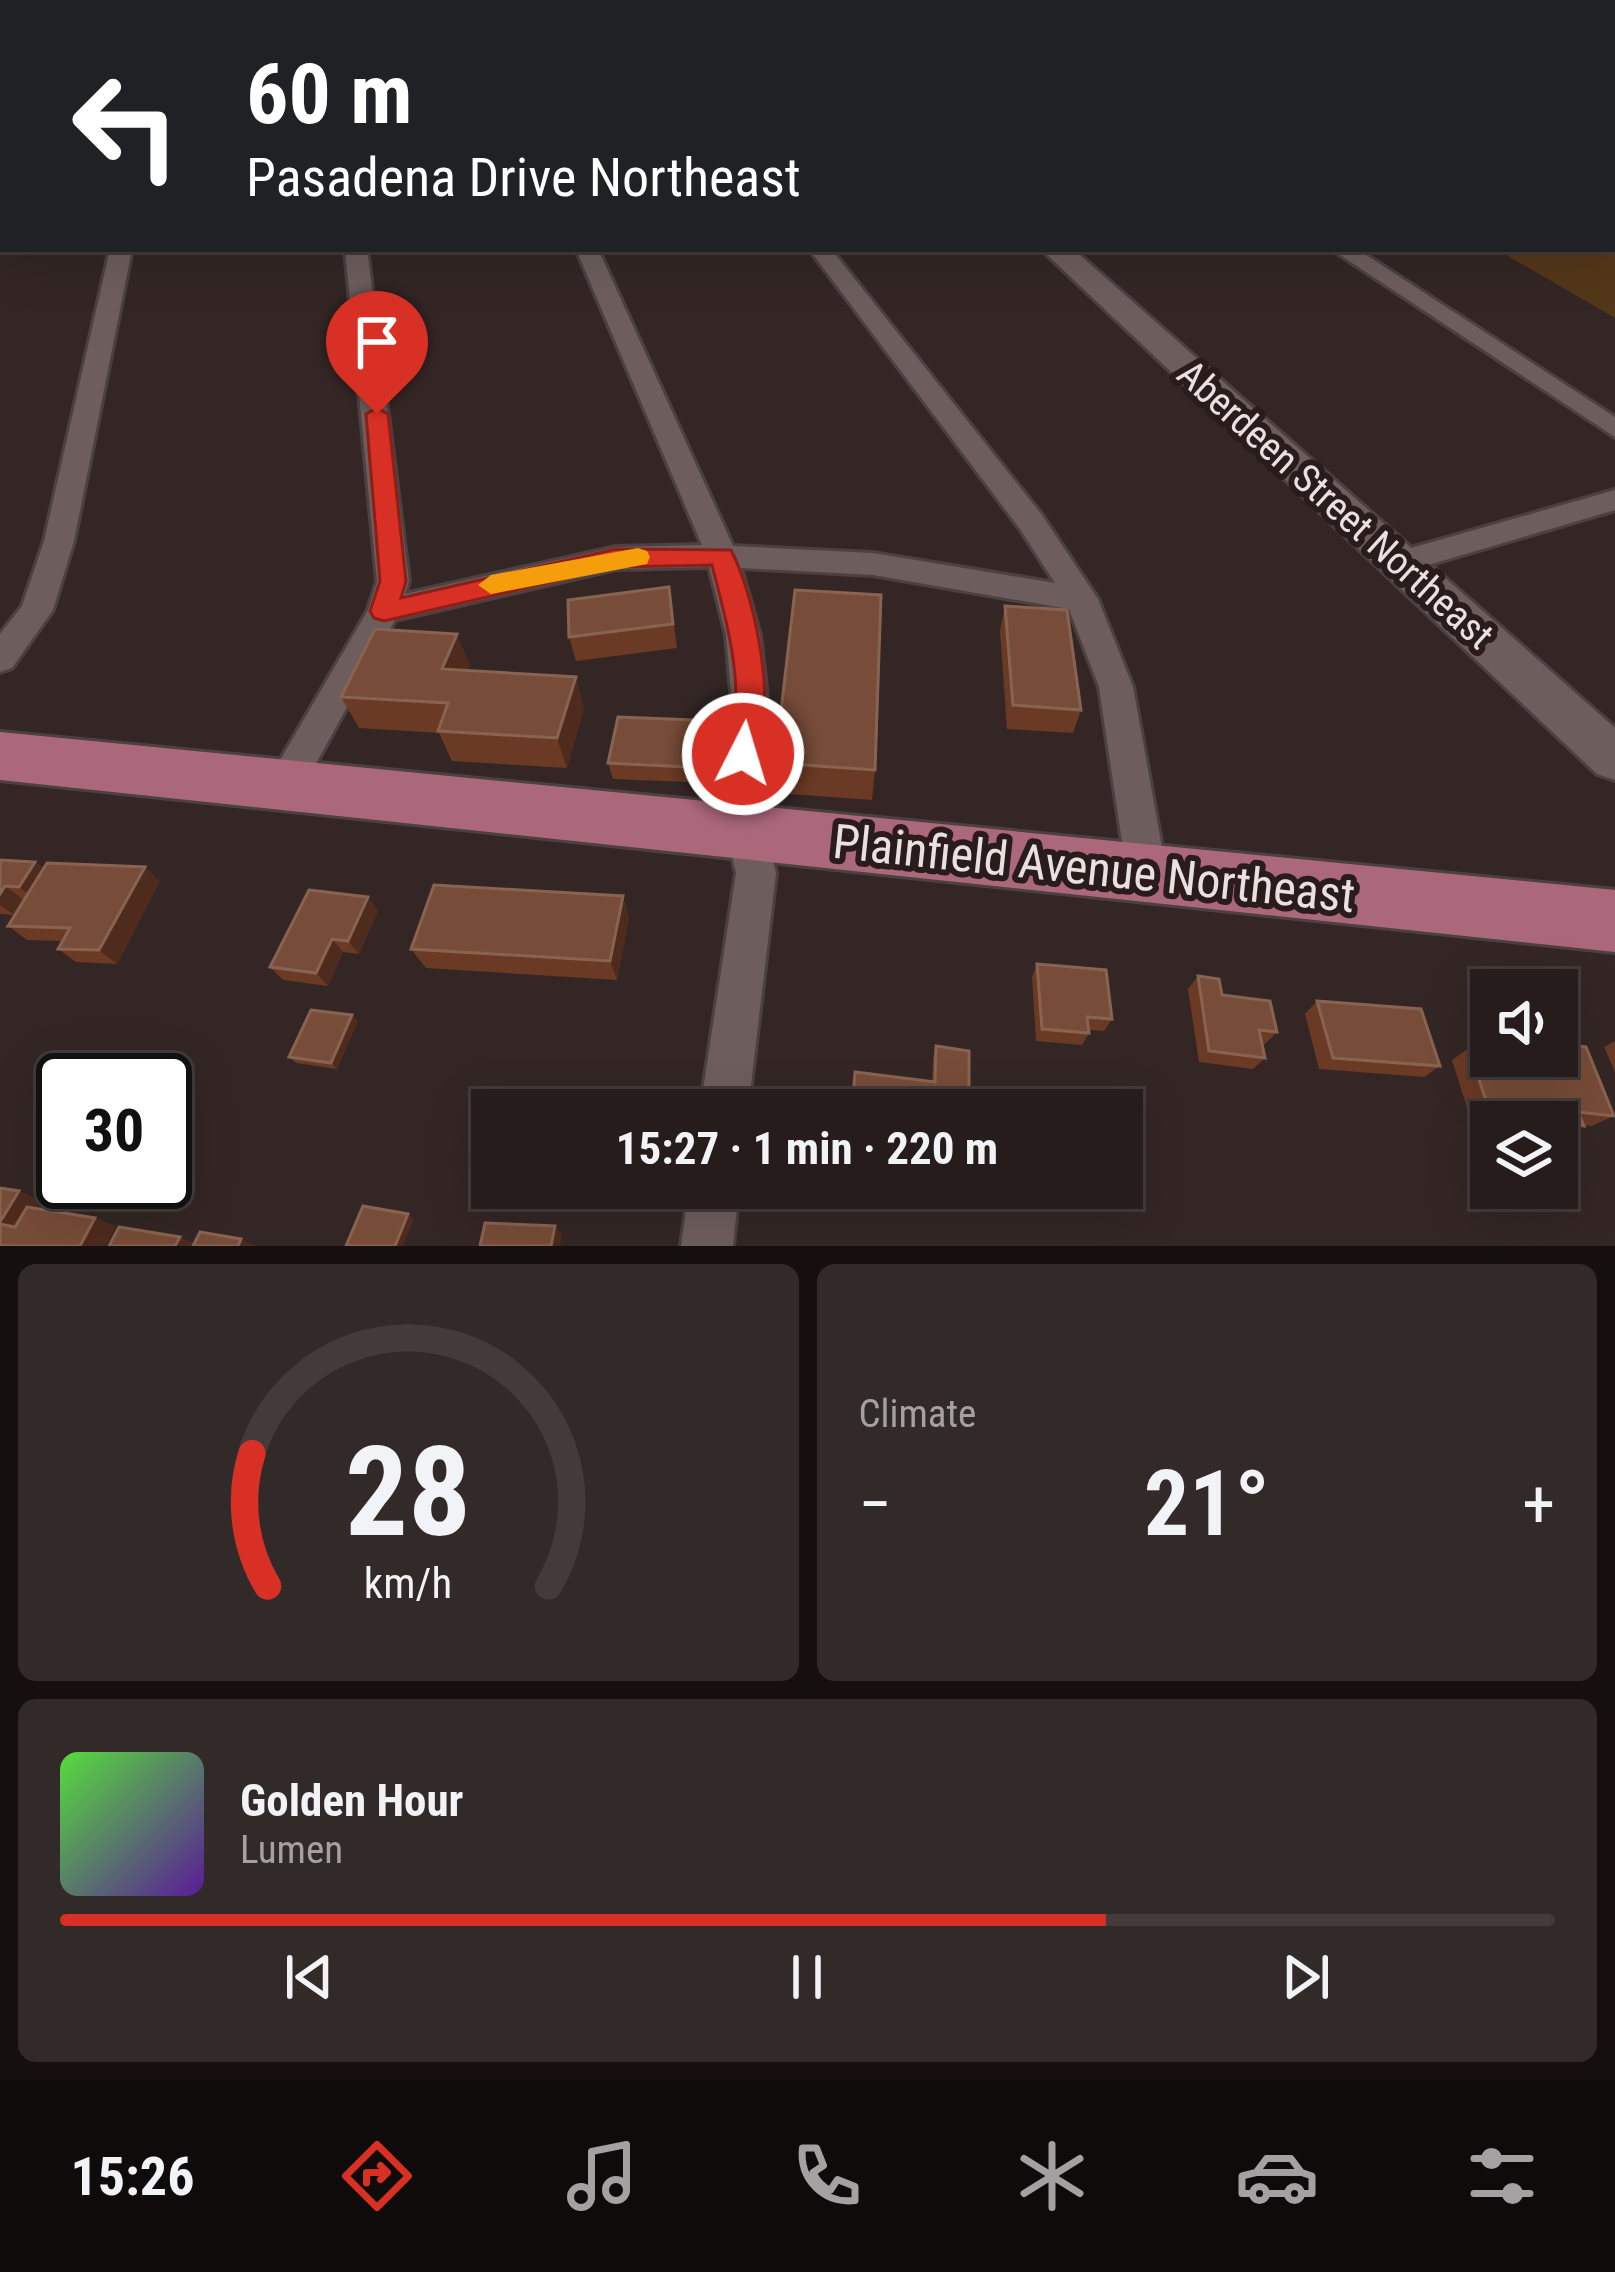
<!DOCTYPE html>
<html lang="en">
<head>
<meta charset="utf-8">
<style>
  body { margin:0; font-family:"Roboto Condensed",sans-serif; background:#322929; color:#f1f3f6; height:100vh; display:flex; flex-direction:column; font-size:45px; white-space:nowrap }
  * { box-sizing:border-box; margin:0 }
  p { font-size:39px; color:#a4a1a3 }
  .icon { flex:none; width:66px; height:66px; fill:none; stroke:currentColor; stroke-width:2; stroke-linecap:round; stroke-linejoin:round }
  .map { position:relative; height:1246px; overflow:hidden }
  .sheet { display:flex; flex-direction:column; gap:18px; padding:18px; background:#150f0f; flex:1 }
  .sheet>* { flex:none }
  .hud { position:absolute; left:0px; top:0px; width:1617px; height:252px; box-shadow:0 12px 48px #0002,0 0 0 3px #423a3b; background:#202124; color:#fff; overflow:hidden }
  .fabs { position:absolute; left:1470px; top:969px; display:grid; gap:24px }
  .fabs a { display:grid; place-items:center; width:108px; height:108px; border-radius:0px; background:#261c1c; box-shadow:0 12px 48px #0002,0 0 0 3px #423a3b; font-size:60px }
  .speed { position:absolute; left:36px; top:1053px; display:flex; gap:24px; font-size:60px; font-weight:700; text-align:center }
  .speed>* { display:grid; place-content:center; width:156px; height:156px; border-radius:50%; background:#261c1c; box-shadow:0 12px 48px #0002,0 0 0 3px #423a3b; line-height:1 }
  .speed .limit { border:6px solid #111; border-radius:18px; background:#fff; color:#111 }
  .pin { position:absolute; display:grid; place-items:center; width:102px; height:102px; color:#fff; margin:-123px -51px; border-radius:50% 50% 50% 0; rotate:-45deg; box-shadow:0 0 12px #0007 }
  .pin .icon { rotate:45deg }
  .me { position:absolute; width:132px; margin:-66px; rotate:5deg; stroke-linejoin:round; filter:drop-shadow(0 0 9px #0008) }
  .turn { display:flex; align-items:center; gap:42px; height:252px; padding:0 48px; font-size:54px }
  .turn .icon { width:156px; height:156px; stroke-width:2.5 }
  .turn b { display:block; font-size:84px; line-height:102px }
  .big { font-size:90px; font-weight:700; line-height:1.1 }
  .sheet .card { flex:1; display:flex; flex-direction:column; justify-content:center; gap:18px; min-width:0; padding:0 42px; border-radius:18px; background:#322929 }
  .sheet .dial { align-items:center; gap:0 }
  .dial svg { height:312px; overflow:visible; fill:none; stroke:#423a3b; stroke-width:7; stroke-linecap:round; text-anchor:middle }
  .dial text { fill:#f1f3f6; stroke:none }
  .song { display:flex; align-items:center; gap:36px }
  .cover { width:144px; height:144px; border-radius:18px; background:linear-gradient(135deg,hsl(110 70% 55%),hsl(270 70% 35%)) }
  .played { height:12px; border-radius:6px; background:linear-gradient(90deg,#d93025 70%,#423a3b 70%) }
  .keys { display:flex; justify-content:space-around; direction:ltr }
  .heat { display:flex; justify-content:space-between; align-items:center; font-size:66px; direction:ltr }
  .sheet .tiles { flex:1; display:grid; gap:18px; grid-template-columns:1fr 1fr }
  .card:last-child { grid-column:span 2 }
  .trip { position:absolute; left:471px; top:1089px; width:672px; height:120px; border-radius:0px; background:#261c1c; box-shadow:0 12px 48px #0002,0 0 0 3px #423a3b; font-weight:700; line-height:120px; text-align:center }
  .tabs { display:flex; height:192px; justify-content:space-around; align-items:center; background:#0f0b0b; color:#a4a1a3 }
  .tabs .icon { width:84px; height:84px }
  .tabs .active { color:#d93025 }
  .tabs b { font-size:54px; color:#f1f3f6 }
  .map>svg:first-child { display:block }
  .green { fill:#533719 }
  .lines { fill:none; stroke-linecap:round; stroke-linejoin:round }
  .street-casing { stroke:#4c4140; stroke-width:6 }
  .secondary-casing { stroke:#4c4140; stroke-width:6 }
  .primary-casing { stroke:#4c4140; stroke-width:6 }
  .street { fill:#6d5e5d; fill-rule:evenodd }
  .secondary { fill:#6d5e5d; fill-rule:evenodd }
  .primary { fill:#ab687b; fill-rule:evenodd }
  .wall { fill:#6a3a24 }
  .shaded-wall { fill:#4e2b1c }
  .building { fill:#774c38; stroke:#896352; stroke-width:3 }
  .route { fill:#d93025; stroke:#8d1f18; stroke-width:3 }
  .slow { fill:#f59e0b }
  .labels { text-anchor:middle; stroke-width:12; stroke-linejoin:round; paint-order:stroke }
  .street-label { font-size:39px; fill:#e9e0df; stroke:#291c1b }
  .near-street-label { font-size:48px; fill:#e9e0df; stroke:#291c1b }
</style>
</head>
<body>
<div class="map">
<svg width="1615" height="1246" viewBox="0 0 1615 1246">
  <rect width="100%" height="100%" fill="#332625"/>
  <path class="green" d="M1615,121V318L1496,249H1614Z"/>
  <g class="lines">
    <defs>
      <path id="street" d="M14,0H28L12,3Z
        M170,0H184L169,3Z
        M321,0H335V3H321Z
        M471,0H485L486,3H472Z
        M622,0H636L638,3H624Z
        M967,0H983L985,3H969Z
        M1150,0H1166L1168,3H1152Z
        M1539,0H1560L1562,3H1541Z
        M1614,20H1615V28H1614Z
        M0,136H3V146H0Z
        M110,249H132L74,541L53,610L12,668L0,672V634L22,606L44,541Z
        M345,249H367L409,581L405,594L616,547L702,545L576,249H598L733,546L873,553L1055,583L1020,529L809,249H831L1042,515L1098,599L1133,687L1167,875L1161,888L1147,894L1133,888L1127,875L1099,687L1069,609L873,575L741,568L760,635L769,714L755,793L776,873L748,1110H700L736,873L717,793L733,714L726,635L709,567L616,569L395,620L298,796L285,801L272,796L266,785L272,774L368,610L377,581Z
        M1331,249H1357L1615,417V437Z
        M1615,490V510L1401,573L1390,570L1385,562L1390,554Z
        M689,1188H739L733,1246H681Z"/>
      <path id="secondary" d="M772,0H791L794,3H774Z
        M1041,249H1073L1615,728V780L1597,774Z"/>
      <path id="primary" d="M0,732L1615,890V952L0,780Z"/>
    </defs>
    <use href="#street" class="street-casing"/>
    <use href="#secondary" class="secondary-casing"/>
    <use href="#primary" class="primary-casing"/>
    <use href="#street" class="street"/>
    <use href="#secondary" class="secondary"/>
    <use href="#primary" class="primary"/>
  </g>
  <path class="wall" d="M669,587L677,648L576,661L569,637Z
    M1005,606L1081,710L1073,733L1007,729L1000,631Z
    M470,665L467,671L584,708L567,768L452,761L439,733L359,728L341,697Z
    M696,736L688,782L613,779L608,763Z
    M775,763L875,770L872,800L776,793Z
    M0,860L35,862L44,869L160,881L117,964L76,962L58,949L62,941L27,940L8,926L24,900L14,915L0,914Z
    M368,897L378,911L359,954L343,952L328,986L283,980L270,967Z
    M629,917L617,980L426,968L411,949Z
    M1037,964L1112,1019L1104,1031L1089,1030V1033L1082,1045L1036,1041L1032,977Z
    M1198,976L1222,995L1277,1032L1265,1044H1262L1265,1058L1253,1069L1199,1062L1188,989Z
    M1317,1001L1440,1066L1424,1077L1319,1069L1305,1014Z
    M358,1021L337,1069L296,1063L289,1057Z
    M1615,1041V1072L1604,1047Z
    M936,1046L969,1110L932,1082L933,1058Z
    M1469,1048L1614,1116L1592,1126L1583,1125L1563,1136H1557V1122H1518L1516,1116L1468,1111L1452,1060Z"/>
  <path class="shaded-wall" d="M457,634L470,665L456,700L442,669Z
    M576,677L584,708L567,768L557,738Z
    M693,720L696,736L688,782L686,767Z
    M35,862L53,877L37,901L19,887Z
    M145,867L160,881L117,964L99,950Z
    M5,886L24,900L14,915L0,905V894Z
    M623,896L629,917L617,980L610,961Z
    M368,897L378,911L359,954L348,941Z
    M332,939L343,952L328,986L316,973Z
    M352,1015L358,1021L337,1069L331,1063Z
    M19,1191L41,1200L22,1232L0,1224Z
    M408,1214L414,1219L403,1246H395Z
    M95,1218L116,1226L106,1246H80Z
    M555,1226L562,1234L560,1246H551Z
    M180,1237L198,1244L197,1246H175Z
    M241,1239L256,1246H238Z"/>
  <path class="building" d="M669,587L673,624L569,637L568,600Z
    M795,590L881,595L875,770L775,763Z
    M1005,606L1067,610L1081,710L1013,705Z
    M375,629L457,634L442,669L576,677L557,738L438,731L448,703L341,697Z
    M618,717L693,720L686,767L608,763Z
    M0,860L35,862L19,887L5,886L0,894Z
    M47,863L145,867L99,950L58,949L70,928L8,926Z
    M434,885L623,896L610,961L411,949Z
    M309,890L368,897L348,941L332,939L316,973L270,967Z
    M1037,964L1106,970L1112,1019L1087,1017L1089,1033L1042,1029Z
    M1198,976L1219,979L1222,995L1270,1001L1277,1032L1259,1030L1265,1058L1209,1051Z
    M1317,1001L1421,1009L1440,1066L1333,1058Z
    M311,1010L352,1015L331,1063L289,1057Z
    M1557,1044L1586,1047L1614,1116L1578,1112L1584,1126L1542,1121L1535,1106L1486,1101L1469,1048L1491,1049V1056H1557Z
    M936,1046L969,1051V1110H852L855,1072L935,1082Z
    M0,1188L19,1191L0,1222Z
    M363,1206L408,1214L395,1246H346Z
    M27,1207L95,1218L80,1246H0V1224L15,1227Z
    M485,1223L555,1226L551,1246H480Z
    M119,1227L180,1237L175,1246H109Z
    M200,1232L241,1239L238,1246H193Z"/>
  <path class="route" d="M377,408L388,414L406,581L401,598L616,549L731,550C756,598 779,713 754,763L743,766L733,763C725,747 734,733 735,716C740,666 724,613 712,565L616,567L384,621L374,618L370,611L380,581L366,414Z"/>
  <path class="slow" d="M638,548L647,551L650,557L647,564L491,594L478,585L491,575Z"/>
  <g class="labels">
    <g class="street-label">
      <text transform="translate(1336 504) rotate(42)" y="14">Aberdeen Street Northeast</text>
    </g>
    <g class="near-street-label">
      <text transform="translate(1094 868) rotate(6)" y="17">Plainfield Avenue Northeast</text>
    </g>
  </g>
</svg>
<div class="fabs">
<a><svg class="icon" aria-label="sound" viewBox="0 0 24 24"><path d="M4 9h4l5-4v14l-5-4H4zM17 9q2 3 0 6"/></svg></a>
<a><svg class="icon" aria-label="layers" viewBox="0 0 24 24"><path d="M12 4l9 5-9 5-9-5zM3 14l9 5 9-5"/></svg></a>
</div>
<div class="speed"><div class="limit">30</div></div>
<div class="pin" style="left:377px;top:414px;background:#d93025"><svg class="icon" aria-label="arrive" viewBox="0 0 24 24"><path d="M6 21V4h12l-3 4 3 4H6"/></svg></div>
<svg class="me" style="left:743px;top:754px" viewBox="-20 -20 40 40"><circle r="17" fill="#d93025" stroke="#fff" stroke-width="3"/><path d="M0-11L8 9 0 5-8 9z" fill="#fff"/></svg>
<div class="trip">15:27 · 1 min · 220 m</div>
<div class="hud">
<div class="turn"><svg class="icon" aria-label="left" viewBox="0 0 24 24"><path d="M17 20v-9H6M10 6l-5 5 5 5"/></svg><div><b>60 m</b>Pasadena Drive Northeast</div></div>
</div>
</div>
<section class="sheet">
<div class="tiles">
<div class="card dial"><svg viewBox="0 0 100 80">
<path d="M14 69A42 42 0 1 1 86 69"/>
<path d="M14 69A42 42 0 0 1 10 35" stroke="#d93025"/>
<text x="50" y="56" font-size="32" font-weight="700">28</text>
<text x="50" y="72" font-size="11">km/h</text>
</svg></div>
<div class="card"><p>Climate</p>
<div class="heat"><a>−</a><b class="big">21°</b><a>+</a></div>
</div>
<div class="card">
<div class="song"><i class="cover"></i><div><b>Golden Hour</b><p>Lumen</p></div></div>
<div class="played"></div>
<div class="keys"><svg class="icon" aria-label="previous" viewBox="0 0 24 24"><path d="M18 5L8 12l10 7zM5 5v14"/></svg><svg class="icon" aria-label="pause" viewBox="0 0 24 24"><path d="M8 5v14M16 5v14"/></svg><svg class="icon" aria-label="next" viewBox="0 0 24 24"><path d="M6 5l10 7-10 7zM19 5v14"/></svg></div>
</div>
</div>
</section>
<nav class="tabs">
<b>15:26</b>
<svg class="icon active" aria-label="directions" viewBox="0 0 24 24"><path d="M12 3l9 9-9 9-9-9zM9 14v-3h6M13 9l2 2-2 2"/></svg>
<svg class="icon" aria-label="music" viewBox="0 0 24 24"><path d="M9 18V5l10-2v13"/><circle cx="6" cy="18" r="3"/><circle cx="16" cy="16" r="3"/></svg>
<svg class="icon" aria-label="phone" viewBox="0 0 24 24"><path d="M5 4h4l2 5-3 2q2 4 5 5l2-3 5 2v4C11 20 4 13 5 4z"/></svg>
<svg class="icon" aria-label="climate" viewBox="0 0 24 24"><path d="M12 3v18M4 7l16 10M4 17L20 7"/></svg>
<svg class="icon" aria-label="car" viewBox="0 0 24 24"><path d="M5 17H2v-5l4-1 3-4h7l3 4 3 1v5h-3M9 17h6M6 11h13"/><circle cx="7" cy="17" r="2"/><circle cx="17" cy="17" r="2"/></svg>
<svg class="icon" aria-label="filters" viewBox="0 0 24 24"><path d="M4 7h16M4 17h16"/><circle cx="9" cy="7" r="2"/><circle cx="15" cy="17" r="2"/></svg>
</nav>
</body>
</html>
